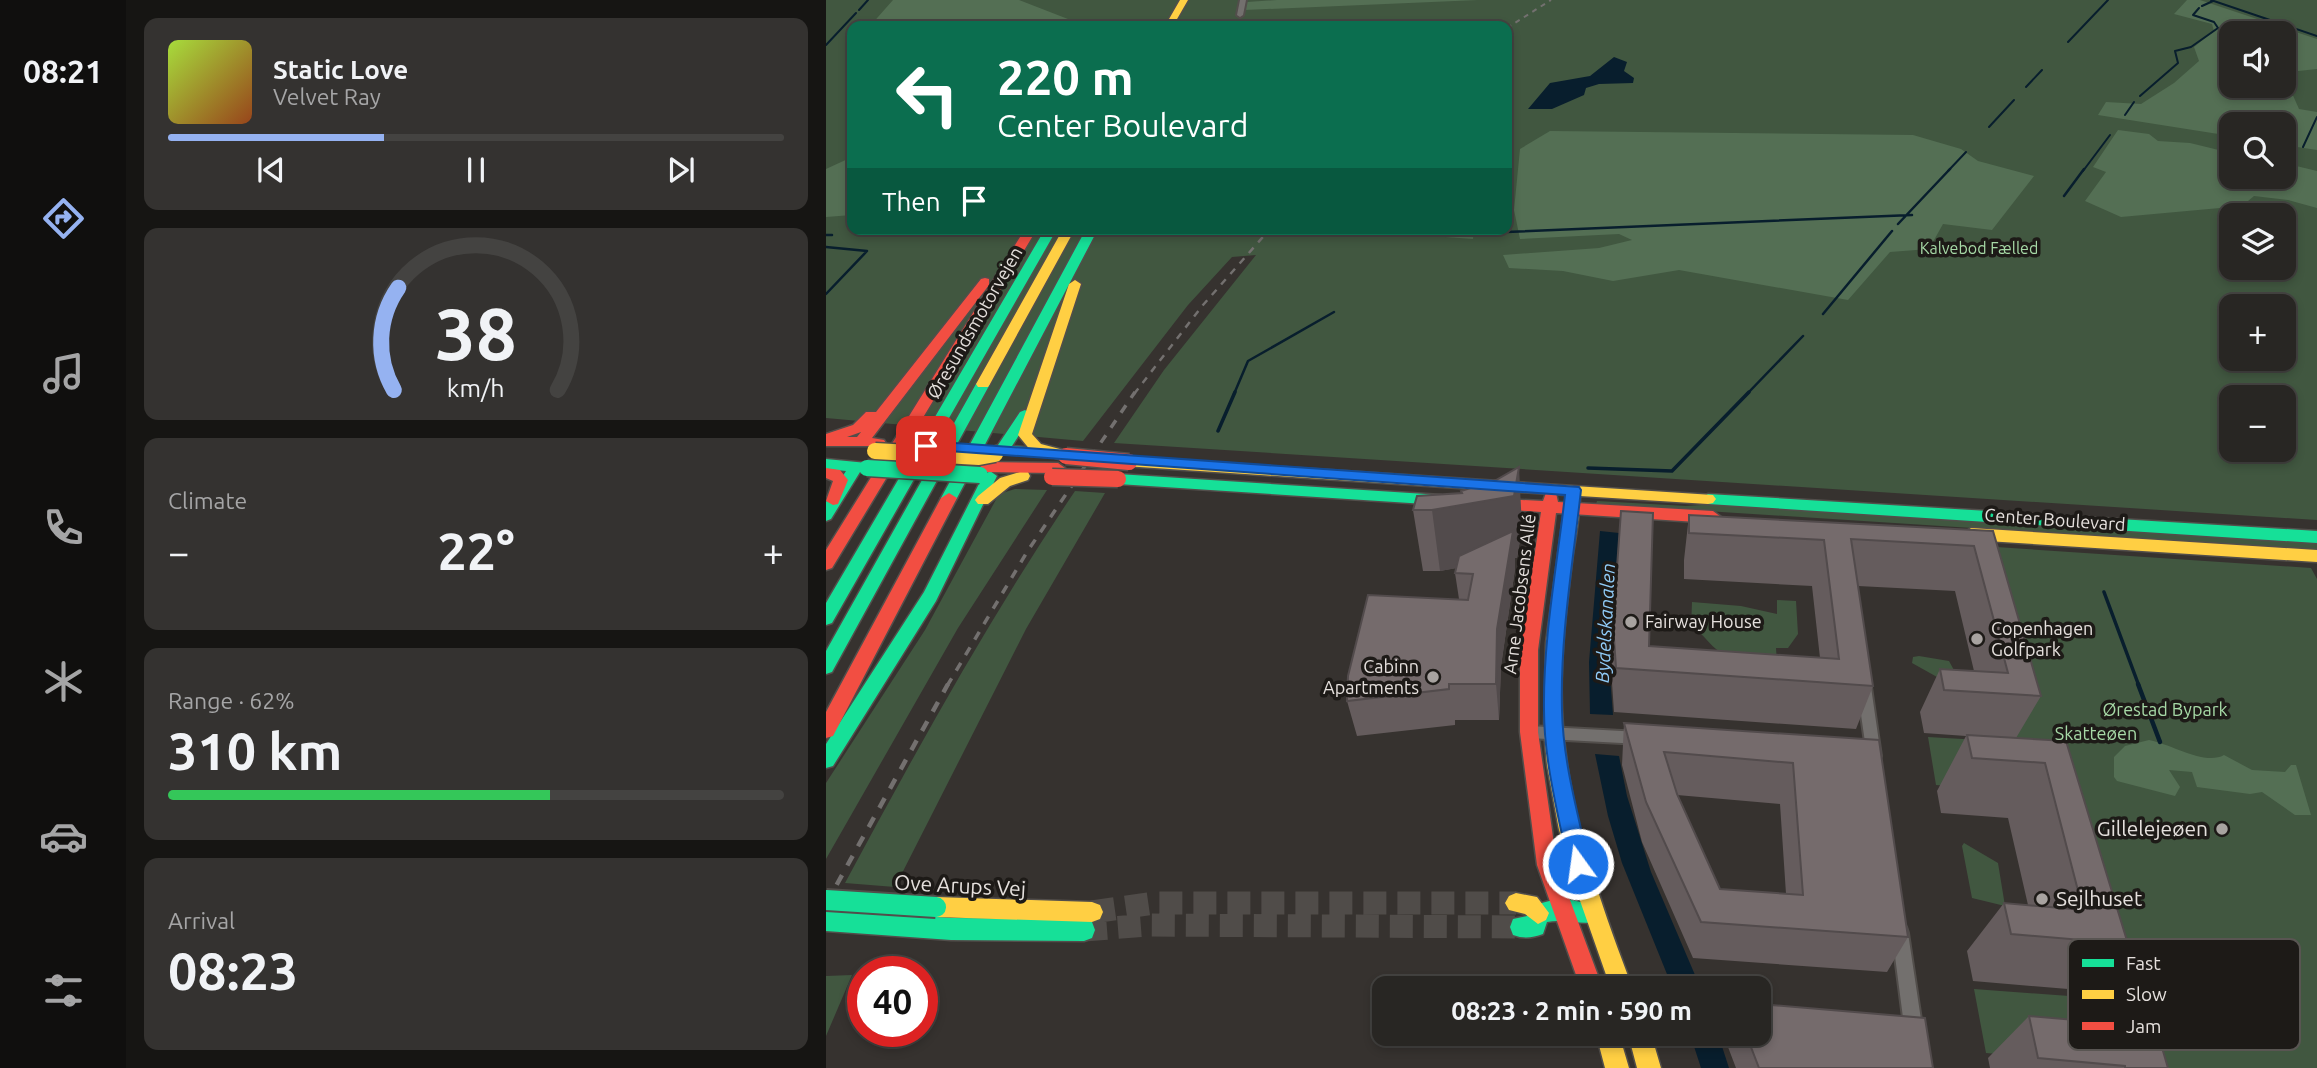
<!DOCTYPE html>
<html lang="en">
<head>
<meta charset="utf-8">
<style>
  body { margin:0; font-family:Ubuntu,sans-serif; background:#343230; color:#f1f3f6; height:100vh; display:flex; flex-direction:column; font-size:26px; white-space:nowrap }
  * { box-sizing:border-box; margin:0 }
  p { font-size:23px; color:#a5a5a6 }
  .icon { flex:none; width:38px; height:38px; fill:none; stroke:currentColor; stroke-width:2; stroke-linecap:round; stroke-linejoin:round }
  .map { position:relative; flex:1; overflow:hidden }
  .panel { display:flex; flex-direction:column; gap:18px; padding:18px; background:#161513; width:700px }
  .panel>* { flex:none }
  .hud { position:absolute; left:21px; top:21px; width:665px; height:214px; border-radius:14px; box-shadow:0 4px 10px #0003,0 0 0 2px #444341; background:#0b6e4f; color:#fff; overflow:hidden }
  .fabs { position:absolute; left:1393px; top:21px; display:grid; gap:14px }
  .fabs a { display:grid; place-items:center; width:77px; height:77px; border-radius:14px; background:#282623; box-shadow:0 4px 10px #0003,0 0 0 2px #444341; font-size:35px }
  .speed { position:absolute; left:21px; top:956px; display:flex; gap:14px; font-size:35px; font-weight:700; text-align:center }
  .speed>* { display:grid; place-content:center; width:91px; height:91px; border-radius:50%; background:#282623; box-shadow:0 4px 10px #0003,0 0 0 2px #444341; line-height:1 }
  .speed .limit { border:10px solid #d22; background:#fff; color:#111 }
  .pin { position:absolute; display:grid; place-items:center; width:60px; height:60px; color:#fff; margin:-30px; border-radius:14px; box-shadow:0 4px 10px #0006 }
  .me { position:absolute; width:77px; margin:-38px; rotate:346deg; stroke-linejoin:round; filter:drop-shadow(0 0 5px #0008) }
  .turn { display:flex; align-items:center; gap:24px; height:147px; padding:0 35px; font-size:32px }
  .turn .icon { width:91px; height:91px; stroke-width:2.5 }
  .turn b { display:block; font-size:49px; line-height:60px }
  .then { display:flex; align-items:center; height:66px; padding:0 35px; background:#0003; gap:14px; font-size:26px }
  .big { font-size:52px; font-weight:700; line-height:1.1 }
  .panel .card { flex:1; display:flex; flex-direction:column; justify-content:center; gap:10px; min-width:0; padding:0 24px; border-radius:14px; background:#343230 }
  .panel .dial { align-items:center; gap:0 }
  .dial svg { height:182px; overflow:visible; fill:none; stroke:#444341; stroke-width:7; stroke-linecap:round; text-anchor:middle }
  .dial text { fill:#f1f3f6; stroke:none }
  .song { display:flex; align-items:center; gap:21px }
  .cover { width:84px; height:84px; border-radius:10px; background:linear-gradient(135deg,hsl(80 70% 55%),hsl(20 70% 35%)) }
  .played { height:7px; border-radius:4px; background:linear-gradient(90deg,#95b2f1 35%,#444341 35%) }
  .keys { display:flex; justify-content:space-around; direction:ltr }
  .heat { display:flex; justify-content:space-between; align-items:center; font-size:38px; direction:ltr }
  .charge { height:10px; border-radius:5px; background:linear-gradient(90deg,#34c759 62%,#444341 0) }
  .trip { position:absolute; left:546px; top:976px; width:399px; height:70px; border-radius:14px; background:#282623; box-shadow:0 4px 10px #0003,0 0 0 2px #444341; font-weight:700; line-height:70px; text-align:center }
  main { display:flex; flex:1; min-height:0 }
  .menu { display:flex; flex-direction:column; width:126px; justify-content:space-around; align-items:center; background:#100f0e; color:#a5a5a6 }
  .menu .icon { width:49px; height:49px }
  .menu .active { color:#95b2f1 }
  .menu b { font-size:32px; color:#f1f3f6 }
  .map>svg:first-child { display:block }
  .green { fill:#415740; fill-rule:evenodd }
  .forest { fill:#546f54; fill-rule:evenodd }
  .water { fill:#081e2d }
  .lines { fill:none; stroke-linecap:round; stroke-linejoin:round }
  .stream-far3 { stroke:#081e2d; stroke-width:2 }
  .stream-far2 { stroke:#081e2d; stroke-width:2.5 }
  .stream-far1 { stroke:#081e2d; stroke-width:3.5 }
  .stream { stroke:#081e2d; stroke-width:4.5 }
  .secondary-tunnel { stroke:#504c49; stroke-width:23; stroke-dasharray:23 11; stroke-linecap:butt }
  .street-casing { stroke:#524e4b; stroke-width:4 }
  .fast-casing { stroke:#524e4b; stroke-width:3 }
  .slow-casing { stroke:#524e4b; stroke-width:3 }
  .jam-casing { stroke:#524e4b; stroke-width:3 }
  .street { fill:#73706e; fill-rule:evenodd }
  .fast { fill:#16e098; fill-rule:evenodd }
  .slow { fill:#ffcf43; fill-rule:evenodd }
  .jam { fill:#f24e42; fill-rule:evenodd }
  .rail-far3 { stroke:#73706f; stroke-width:2; stroke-dasharray:5 5; stroke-linecap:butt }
  .rail-far2 { stroke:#73706f; stroke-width:2.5; stroke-dasharray:7 7; stroke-linecap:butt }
  .rail-far1 { stroke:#73706f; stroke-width:3.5; stroke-dasharray:9 9; stroke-linecap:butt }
  .rail { stroke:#73706f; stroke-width:4.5; stroke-dasharray:11 11; stroke-linecap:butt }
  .fast-bridge-far1-casing { stroke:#524e4b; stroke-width:19; stroke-linecap:butt }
  .fast-bridge-casing { stroke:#524e4b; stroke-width:24; stroke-linecap:butt }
  .slow-bridge-casing { stroke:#524e4b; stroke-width:19; stroke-linecap:butt }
  .jam-bridge-casing { stroke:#524e4b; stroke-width:19; stroke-linecap:butt }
  .fast-bridge-far1 { stroke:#16e098; stroke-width:16 }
  .fast-bridge { stroke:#16e098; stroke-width:20 }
  .slow-bridge { stroke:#ffcf43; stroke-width:16 }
  .jam-bridge { stroke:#f24e42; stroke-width:16 }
  .wall { fill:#655c5d; fill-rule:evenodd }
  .shaded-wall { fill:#524b4c }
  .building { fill:#756b6c; stroke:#524b4c; stroke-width:2; fill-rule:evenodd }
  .route { fill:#1a73e8; stroke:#114b97; stroke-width:2 }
  .poi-dot { fill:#a8a3a0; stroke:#1d1a17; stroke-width:2.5 }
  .labels { text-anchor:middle; stroke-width:7; stroke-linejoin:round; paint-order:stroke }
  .far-park-label { font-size:16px; fill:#a6d9a6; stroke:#1d1a17 }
  .street-label { font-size:18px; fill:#e5e0dd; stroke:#1d1a17 }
  .poi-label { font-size:18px; fill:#e5e0dd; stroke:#1d1a17; text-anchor:start }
  .park-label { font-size:18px; fill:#a6d9a6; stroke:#1d1a17 }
  .water-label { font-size:19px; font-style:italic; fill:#90cbf7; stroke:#1d1a17 }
  .near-poi-label { font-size:21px; fill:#e5e0dd; stroke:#1d1a17; text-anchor:end }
  .near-street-label { font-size:21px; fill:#e5e0dd; stroke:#1d1a17 }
  .key { fill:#1d1a17; stroke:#595552; stroke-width:2 }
  .key-label { font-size:19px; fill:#e5e0dd }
</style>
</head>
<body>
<main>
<nav class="menu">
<b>08:21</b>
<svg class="icon active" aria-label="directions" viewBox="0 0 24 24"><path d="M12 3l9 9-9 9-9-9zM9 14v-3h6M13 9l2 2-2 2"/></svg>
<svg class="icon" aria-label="music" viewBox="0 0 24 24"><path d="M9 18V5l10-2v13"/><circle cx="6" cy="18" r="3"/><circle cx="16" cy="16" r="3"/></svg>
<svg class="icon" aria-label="phone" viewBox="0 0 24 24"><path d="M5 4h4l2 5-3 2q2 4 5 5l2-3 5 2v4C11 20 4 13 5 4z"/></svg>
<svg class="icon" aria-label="climate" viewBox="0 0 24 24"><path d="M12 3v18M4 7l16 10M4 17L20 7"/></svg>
<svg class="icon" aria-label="car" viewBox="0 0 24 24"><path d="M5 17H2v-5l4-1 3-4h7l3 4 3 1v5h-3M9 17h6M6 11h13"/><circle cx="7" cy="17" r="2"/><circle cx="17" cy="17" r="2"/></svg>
<svg class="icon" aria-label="filters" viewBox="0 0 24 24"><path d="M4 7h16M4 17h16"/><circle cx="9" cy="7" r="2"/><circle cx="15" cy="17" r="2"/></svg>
</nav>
<section class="panel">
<div class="card">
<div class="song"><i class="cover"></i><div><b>Static Love</b><p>Velvet Ray</p></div></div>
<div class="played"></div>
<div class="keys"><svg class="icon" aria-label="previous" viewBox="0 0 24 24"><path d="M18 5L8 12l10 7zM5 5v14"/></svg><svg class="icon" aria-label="pause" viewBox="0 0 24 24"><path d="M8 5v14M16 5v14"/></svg><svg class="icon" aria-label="next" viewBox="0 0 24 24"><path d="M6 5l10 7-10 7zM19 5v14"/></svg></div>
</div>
<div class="card dial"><svg viewBox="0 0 100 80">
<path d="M14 69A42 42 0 1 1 86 69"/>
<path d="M14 69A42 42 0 0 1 16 24" stroke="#95b2f1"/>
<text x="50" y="56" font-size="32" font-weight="700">38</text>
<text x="50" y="72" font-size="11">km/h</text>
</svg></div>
<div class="card"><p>Climate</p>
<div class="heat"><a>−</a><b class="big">22°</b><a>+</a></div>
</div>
<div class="card"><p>Range · 62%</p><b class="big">310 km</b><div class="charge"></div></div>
<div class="card"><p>Arrival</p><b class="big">08:23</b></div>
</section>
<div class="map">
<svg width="1491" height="1068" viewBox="0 0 1491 1068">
  <rect width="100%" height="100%" fill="#36322f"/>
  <path class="green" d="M0,0H1491V520L288,443L338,370L430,255L406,257L362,305L257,441L0,418ZM26,26H681V229H26ZM1405,33H1458V86H1405ZM1405,124H1458V177H1405ZM1405,215H1458V268H1405ZM1405,306H1458V359H1405ZM1405,397H1458V450H1405Z
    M189,489L221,490L132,628L0,859V783L99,630L173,494Z
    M249,491L279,493L200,629L69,887L19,883C91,749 164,617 249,491Z
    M771,501L860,506L890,504L1491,542V550L770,504Z
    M1140,545L1485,568L1491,579V1068H1277L1275,1063L1160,1053L1148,989L1257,997L1202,792L1110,785L1102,737L1189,742Z
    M951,600L970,601L972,634L962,648H950L951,663C928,662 909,663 890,649C880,641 878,633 865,628L866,602L915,606L951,614Z
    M1093,656L1123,661L1129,672L1120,682L1086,663L1087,657Z
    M1138,843L1172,863L1179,906L1146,898L1136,846Z
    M26,975L0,1036V976Z"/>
  <path class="forest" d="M67,0H193L260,26H44Z
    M451,0H652L418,10L421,2Z
    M1361,0H1374L1491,39V69L1463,72L1461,82L1473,109L1491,112V150L1458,145V124H1405V136L1272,115L1280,102L1315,104L1348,83L1373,61L1368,47L1388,31L1386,24L1348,14ZM1458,33V86H1405V33Z
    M1292,130L1323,134L1332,141L1364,143L1405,153V177H1458V163L1491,171V208L1462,200L1428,196L1416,206L1295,217L1259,201L1280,172L1267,167Z
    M724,131L1087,135L1135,149L1152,161L1208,176L1166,230L1117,224L1103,249L1064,252L1022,300L853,270L787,281L737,271L683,268L677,255L773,248L806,240L793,234L694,239L688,210L694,149Z
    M26,157V215L0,217V169Z
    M559,229H648L647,239L551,232Z
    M1323,740C1345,744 1379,766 1398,755L1426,770L1459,772L1465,765H1470L1485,815H1469L1436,792L1424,794L1371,787L1366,772L1343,770L1354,787L1349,796L1291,781L1288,777V757L1299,746Z"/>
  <path class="water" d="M788,57L801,62L798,71L808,78L807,83L773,84L760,88L758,95L726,109H702L724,83L764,76Z
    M774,531L793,533L783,664L787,715L764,714L763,662Z
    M769,754L793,756L801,796L825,872L875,989H847L796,863L782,816Z
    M864,1034H892L903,1068H875Z"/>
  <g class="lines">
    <path class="stream-far3" d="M1385,0L1491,36
      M1376,6L1387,1
      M33,10L42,0
      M1242,42L1282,0
      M0,45L30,13
      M1200,87L1216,70
      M1314,96L1352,63L1349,51L1365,47L1392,28L1388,22L1367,15L1373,8
      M1299,115L1308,102
      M1163,127L1188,100
      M1477,147L1491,117
      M1122,171L1140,152
      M1257,171L1284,135"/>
    <path class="stream-far2" d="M1238,196L1258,169
      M1072,224L1124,169
      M680,232L1086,215
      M0,235H6
      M0,247L41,251L0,294
      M997,314L1066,231
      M408,394L422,361L508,312
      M921,394L977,336"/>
    <path class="stream-far1" d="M392,431L409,392
      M762,468L846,471L923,392
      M1278,592L1313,686"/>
    <path class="stream" d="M1312,684L1334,742"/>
    <path class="secondary-tunnel" d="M266,912L329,903H690
      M258,930L323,925L695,927"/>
    <defs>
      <path id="street" d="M414,0H420L417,15L414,17L411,15Z
        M1038,681L1043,683L1045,687L1055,756L1053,761L1048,763L1043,761L1041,756L1031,687L1033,683Z
        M703,726L814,732L819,734L821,738L819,742L814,744L703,738L698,736L696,732L698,728Z
        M1074,925L1080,927L1082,933L1097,1033L1094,1039L1088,1042L1082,1039L1079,1033L1066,933L1068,927Z"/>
      <path id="fast" d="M219,229H231L6,623L0,625V603Z
        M260,229H272L131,498L128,502H118L115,498Z
        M157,380L164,384L6,672L0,674V651L150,384Z
        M199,410L206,415L186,446L230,450L235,452L237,455L235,458L167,453L165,450L167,447L172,445L194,412Z
        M0,459L41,463L48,468L46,472H34L5,519L0,521V502L20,471L0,469Z
        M164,471L171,476L110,601L7,766L0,768V744L98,592L157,476Z
        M292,474L615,495L623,500L615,505L292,484L285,479Z
        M882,494L1491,531V543L882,504L874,499Z
        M735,898L775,906L778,913L775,920C759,927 739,918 721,922L717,934C706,938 698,939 687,935L684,927L687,919L701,916L704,906Z
        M0,909L125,918L258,919L266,922L269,930L266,938L258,941L125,940L0,931Z"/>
      <path id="slow" d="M354,0H362L347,26H339Z
        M237,229H249L164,384L162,387H152L150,384Z
        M249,280L255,284L206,434L215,444L245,452L247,456L240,461L205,451L192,435L243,284Z
        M303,457L887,495L890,499L887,503L882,504L754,496C754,515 750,535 747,554C742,593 737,631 736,670C731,782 768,886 807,989H785L752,895L733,830L721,765L718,731L720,643L740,495L298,466L296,462Z
        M197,471L202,472L204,476L202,480L184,486L162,504H152L149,500L152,496L174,478Z
        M1145,528L1491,550V562L1145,540L1137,534Z
        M690,893L711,897L723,913L720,920L712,924L699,914L683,910L679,903L683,896Z
        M110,897L266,902L274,905L277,912L274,919L266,922L110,917L103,914L99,907L103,900Z
        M770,1034H793L803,1068H779Z
        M802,1034H825L835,1068H811Z"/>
      <path id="jam" d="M199,229H211L6,568L0,570V550Z
        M159,278L163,279V285L46,438L58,440L60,443L58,446H0V434L27,425L40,412H50L155,279ZM35,432L31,437H21Z
        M160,462L232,463L239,468L232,473L160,472L153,467Z
        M0,468L14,470L22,480L12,504L7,505L0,501L7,481L0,478Z
        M725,492L730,493L732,502L887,511L895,517L887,523L730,513L712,650V732L731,865L777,989H755L711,865L694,732V650L715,512L674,509L666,504L674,499L717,501L720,493Z
        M123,493L131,498L7,736L0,738V712L115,498Z"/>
    </defs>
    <use href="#street" class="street-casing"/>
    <use href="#fast" class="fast-casing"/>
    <use href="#slow" class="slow-casing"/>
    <use href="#jam" class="jam-casing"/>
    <use href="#street" class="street"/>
    <use href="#fast" class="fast"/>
    <use href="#slow" class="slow"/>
    <use href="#jam" class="jam"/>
    <path class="rail-far3" d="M681,28L725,0"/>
    <path class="rail-far2" d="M308,394L377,305L444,229"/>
    <path class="rail-far1" d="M121,686L201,552L309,392"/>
    <path class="rail" d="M0,904L122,684"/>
    <defs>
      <path id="fast-bridge-far1" d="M41,468L154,475"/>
      <path id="fast-bridge" d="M0,900L110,907"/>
      <path id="slow-bridge" d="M49,451L153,457L169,454"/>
      <path id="jam-bridge" d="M240,456L303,462
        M226,477L292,479"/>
    </defs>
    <use href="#fast-bridge-far1" class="fast-bridge-far1-casing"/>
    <use href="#fast-bridge" class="fast-bridge-casing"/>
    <use href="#slow-bridge" class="slow-bridge-casing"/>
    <use href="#jam-bridge" class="jam-bridge-casing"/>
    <use href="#fast-bridge-far1" class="fast-bridge-far1"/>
    <use href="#fast-bridge" class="fast-bridge"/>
    <use href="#slow-bridge" class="slow-bridge"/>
    <use href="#jam-bridge" class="jam-bridge"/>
  </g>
  <path class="wall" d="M636,493L696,528L691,558H689V569L675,666L673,720H629V725L531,736L521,701L633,599L629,573L630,568L614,571H597L587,510Z
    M863,515L1167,531L1215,696L1190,738L1240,741L1302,944L1254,990L1147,981L1141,951L1178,903L1202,905L1182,818L1115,813L1111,791L1140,736L1098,733L1094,712L1114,669L1148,671L1129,591L1032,586L1047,686L1030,729L788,712L785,668L787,624L823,646L994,658L986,586L858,579V560Z
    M798,723L1053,740L1082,937L1061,972L867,958L816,842L796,765ZM851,795L954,804L960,894L894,889Z
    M1203,1016L1342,1068H1164L1162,1058Z
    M897,1034H933L1107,1068H910Z"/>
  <path class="shaded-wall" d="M693,467L696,528L691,558H689V569L675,666L673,720L670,684L671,629L683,559L614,571L606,510L688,496Z"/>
  <path class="building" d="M693,467L688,496L606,510H587L591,496L636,493L635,491L670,480Z
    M795,511L827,513L823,646L1013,659L998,540L863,533V515L1167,531L1215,696L1118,690L1114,669L1182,673L1148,546L1025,539L1047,686L790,668L787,624Z
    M687,531L671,629L670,684H623V689L521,701L522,676L542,595L642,600L647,574L629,573L633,556Z
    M798,723L1053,740L1082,937L875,922L820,802ZM838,752L967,763L977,895L894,889L851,794Z
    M1141,735L1240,741L1302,944L1185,934L1178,903L1257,910L1219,763L1146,758Z
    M933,1004L1099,1018L1107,1068H933L920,1034H933Z
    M1203,1016L1330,1027L1342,1068H1299V1066L1212,1058Z"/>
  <path class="route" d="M100,441L753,487L755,490C747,563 734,637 736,710C737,762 752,813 763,864L759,871L752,874L745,871L742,864C732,813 718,761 718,710C717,638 731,566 739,495L95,449L93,446Z"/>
  <g class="poi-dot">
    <circle cx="805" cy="622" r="7"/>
    <circle cx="1151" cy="639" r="7"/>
    <circle cx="607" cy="677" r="7"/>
    <circle cx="1396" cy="829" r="7"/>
    <circle cx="1216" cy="899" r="7"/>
  </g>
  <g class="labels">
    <g class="far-park-label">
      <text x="1153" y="254">Kalvebod Fælled</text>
    </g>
    <g class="street-label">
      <text transform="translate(149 323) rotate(-60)" y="6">Øresundsmotorvejen</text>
      <text transform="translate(1229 520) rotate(4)" y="6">Center Boulevard</text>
      <text transform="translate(694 594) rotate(-83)" y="6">Arne Jacobsens Allé</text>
    </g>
    <g class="poi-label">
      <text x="819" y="628">Fairway House</text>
      <text x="1165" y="635">Copenhagen<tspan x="1165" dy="21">Golfpark</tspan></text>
      <text x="593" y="673" text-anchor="end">Cabinn<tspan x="593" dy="21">Apartments</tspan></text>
    </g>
    <g class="park-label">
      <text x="1339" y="716">Ørestad Bypark</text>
      <text x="1270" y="740">Skatteøen</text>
    </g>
    <g class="water-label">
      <text transform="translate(779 623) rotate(-87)" y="7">Bydelskanalen</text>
    </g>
    <g class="near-poi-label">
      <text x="1382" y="836">Gillelejeøen</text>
      <text x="1230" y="906" text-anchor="start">Sejlhuset</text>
    </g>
    <g class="near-street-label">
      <text transform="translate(134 886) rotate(3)" y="7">Ove Arups Vej</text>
    </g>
  </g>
  <rect x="1242" y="939" width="232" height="111" rx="10" class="key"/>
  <rect x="1256" y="959" width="32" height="8" fill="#16e098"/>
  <rect x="1256" y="990" width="32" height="9" fill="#ffcf43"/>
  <rect x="1256" y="1022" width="32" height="8" fill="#f24e42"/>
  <g class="key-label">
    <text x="1300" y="970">Fast</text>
    <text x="1300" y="1001">Slow</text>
    <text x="1300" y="1033">Jam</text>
  </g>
</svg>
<div class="fabs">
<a><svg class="icon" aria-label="sound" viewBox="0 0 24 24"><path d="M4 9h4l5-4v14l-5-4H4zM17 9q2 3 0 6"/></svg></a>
<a><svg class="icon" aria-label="search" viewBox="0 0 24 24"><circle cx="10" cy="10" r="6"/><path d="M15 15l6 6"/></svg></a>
<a><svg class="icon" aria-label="layers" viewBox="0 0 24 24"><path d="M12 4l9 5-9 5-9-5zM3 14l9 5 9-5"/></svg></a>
<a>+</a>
<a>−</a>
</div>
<div class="speed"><div class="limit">40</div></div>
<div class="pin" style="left:100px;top:446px;background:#d93025"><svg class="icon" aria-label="arrive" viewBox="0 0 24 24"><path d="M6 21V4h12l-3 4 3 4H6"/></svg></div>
<svg class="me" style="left:752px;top:864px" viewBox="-20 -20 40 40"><circle r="17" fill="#1a73e8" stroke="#fff" stroke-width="3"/><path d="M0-11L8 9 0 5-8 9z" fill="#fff"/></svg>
<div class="trip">08:23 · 2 min · 590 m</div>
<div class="hud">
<div class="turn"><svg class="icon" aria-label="left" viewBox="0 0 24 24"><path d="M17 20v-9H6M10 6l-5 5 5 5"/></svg><div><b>220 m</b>Center Boulevard</div></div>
<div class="then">Then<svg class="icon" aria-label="arrive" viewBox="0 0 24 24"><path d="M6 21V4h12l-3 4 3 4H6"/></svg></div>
</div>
</div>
</main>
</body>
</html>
